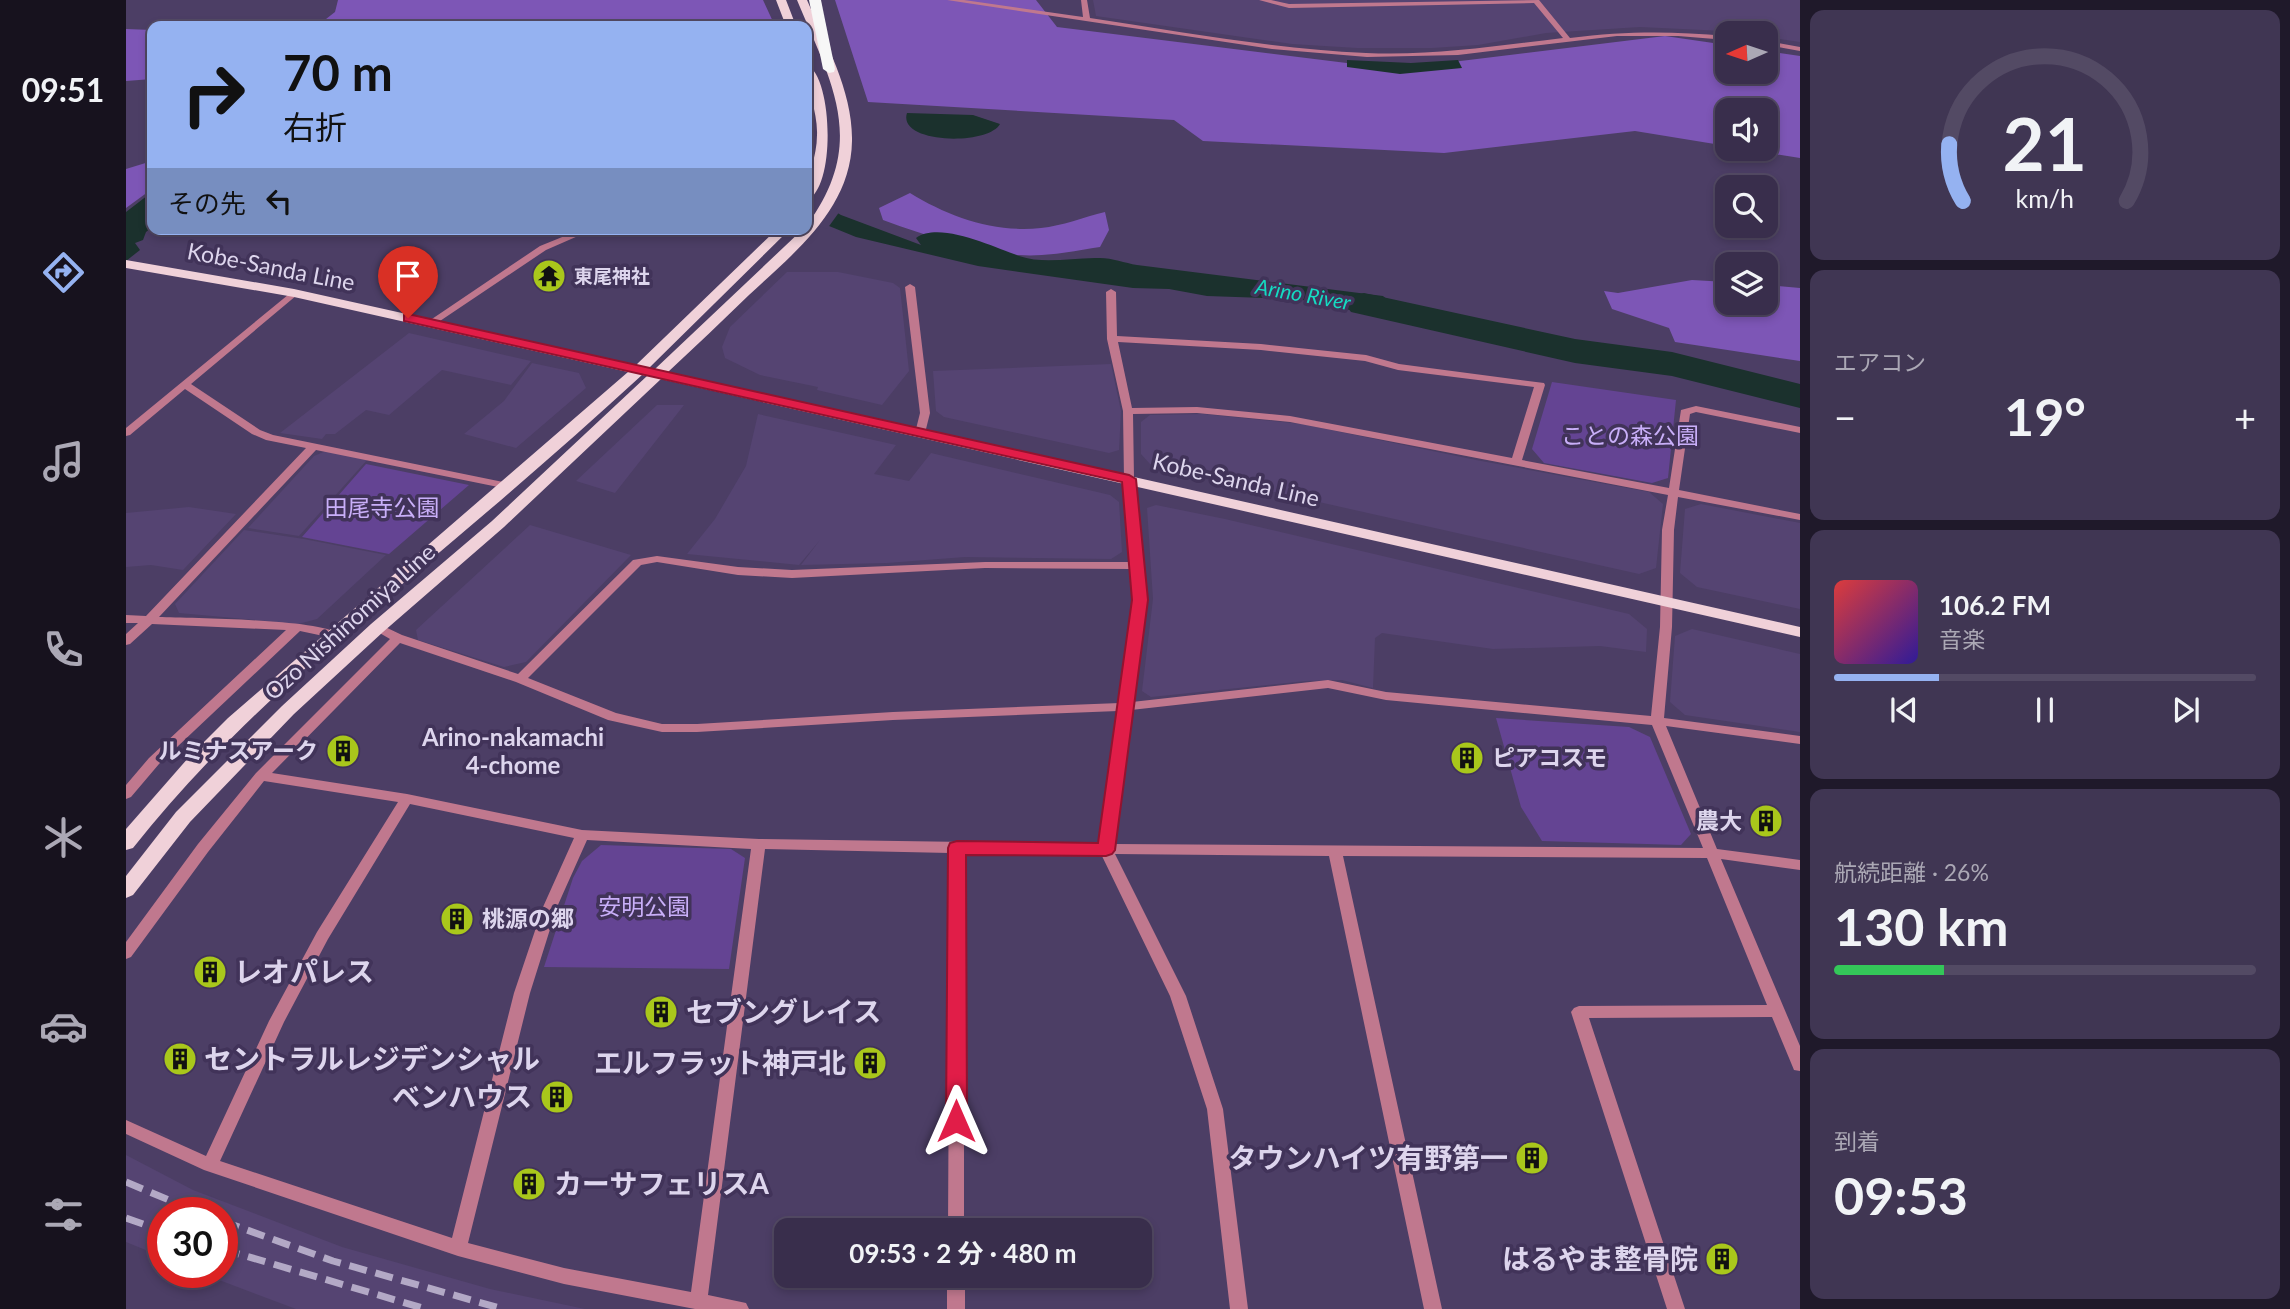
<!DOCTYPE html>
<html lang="ja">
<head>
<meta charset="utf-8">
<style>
  body { margin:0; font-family:Lato,"Noto Sans JP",sans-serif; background:#403653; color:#f1f3f6; height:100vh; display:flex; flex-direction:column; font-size:26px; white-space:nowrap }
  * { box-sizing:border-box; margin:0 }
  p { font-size:23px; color:#aba8b5 }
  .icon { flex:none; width:38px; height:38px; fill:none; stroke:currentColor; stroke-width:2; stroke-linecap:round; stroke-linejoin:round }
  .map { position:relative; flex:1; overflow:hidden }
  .details { display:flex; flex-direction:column; gap:10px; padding:10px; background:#1f192a; width:490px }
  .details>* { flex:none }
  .top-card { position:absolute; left:21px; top:21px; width:665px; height:214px; border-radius:14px; box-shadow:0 4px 10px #0003,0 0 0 2px #534a64; background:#95b2f1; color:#111; overflow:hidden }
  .needle { width:46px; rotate:267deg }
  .tools { position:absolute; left:1589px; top:21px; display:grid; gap:14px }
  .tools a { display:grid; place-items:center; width:63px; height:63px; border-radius:14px; background:#392e4c; box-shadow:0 4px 10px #0003,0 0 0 2px #534a64; font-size:35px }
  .speed { position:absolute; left:21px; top:1197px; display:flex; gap:14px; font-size:35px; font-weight:700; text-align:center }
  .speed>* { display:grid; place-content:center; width:91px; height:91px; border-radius:50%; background:#392e4c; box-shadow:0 4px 10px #0003,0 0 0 2px #534a64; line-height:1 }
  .speed .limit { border:10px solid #d22; background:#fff; color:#111 }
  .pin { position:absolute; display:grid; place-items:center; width:60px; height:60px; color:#fff; margin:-72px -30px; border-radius:50% 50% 50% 0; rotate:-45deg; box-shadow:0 0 7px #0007 }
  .pin .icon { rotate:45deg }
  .me { position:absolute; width:77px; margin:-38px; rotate:0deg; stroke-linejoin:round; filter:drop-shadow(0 0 5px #0008) }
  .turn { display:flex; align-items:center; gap:24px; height:147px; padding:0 21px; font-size:32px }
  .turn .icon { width:91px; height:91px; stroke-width:2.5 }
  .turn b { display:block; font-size:49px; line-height:60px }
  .then { display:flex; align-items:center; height:66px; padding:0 21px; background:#0003; gap:14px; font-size:26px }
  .big { font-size:52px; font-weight:700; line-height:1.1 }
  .details .widget { flex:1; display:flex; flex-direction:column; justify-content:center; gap:10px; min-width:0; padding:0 24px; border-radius:14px; background:#403653 }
  .details .dial { align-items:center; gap:0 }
  .dial svg { height:182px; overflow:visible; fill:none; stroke:#534a64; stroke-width:7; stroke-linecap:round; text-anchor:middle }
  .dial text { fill:#f1f3f6; stroke:none }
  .song { display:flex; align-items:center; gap:21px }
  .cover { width:84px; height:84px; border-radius:10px; background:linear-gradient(135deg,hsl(0 70% 55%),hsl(250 70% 35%)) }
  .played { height:7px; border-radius:4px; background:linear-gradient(90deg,#95b2f1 25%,#534a64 25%) }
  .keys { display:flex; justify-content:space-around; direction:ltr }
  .heat { display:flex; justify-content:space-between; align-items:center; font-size:38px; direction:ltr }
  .charge { height:10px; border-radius:5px; background:linear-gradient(90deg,#34c759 26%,#534a64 0) }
  .trip { position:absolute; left:648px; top:1218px; width:378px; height:70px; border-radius:14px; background:#392e4c; box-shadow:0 4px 10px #0003,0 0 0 2px #534a64; font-weight:700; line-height:70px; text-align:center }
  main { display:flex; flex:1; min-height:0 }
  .tabs { display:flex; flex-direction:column; width:126px; justify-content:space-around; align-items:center; background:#17121e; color:#aba8b5 }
  .tabs .icon { width:49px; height:49px }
  .tabs .on { color:#95b2f1 }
  .tabs b { font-size:32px; color:#f1f3f6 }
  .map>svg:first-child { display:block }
  .built { fill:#554472 }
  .green { fill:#644493 }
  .forest { fill:#7d56b6 }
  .water { fill:#1b312d }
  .pier { fill:#4c3e65 }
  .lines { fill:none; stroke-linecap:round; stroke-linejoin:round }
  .river { fill:#1b312d; fill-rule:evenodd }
  .minor { fill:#c0788e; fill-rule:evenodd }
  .major { fill:#f0d1d9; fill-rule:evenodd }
  .highway { fill:#f7f7f7; fill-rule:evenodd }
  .rail { stroke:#b3a9c6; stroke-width:7; stroke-dasharray:18 9; stroke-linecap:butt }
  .route { fill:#e11d48; stroke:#92132f; stroke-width:2 }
  .labels { text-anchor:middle; stroke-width:7; stroke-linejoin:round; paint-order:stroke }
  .far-poi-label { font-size:19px; font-weight:bold; fill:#ddd5ed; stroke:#413359; text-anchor:start }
  .far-water-label { font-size:21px; font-style:italic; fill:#15dbc2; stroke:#413359 }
  .street-label { font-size:23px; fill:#ddd5ed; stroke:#413359 }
  .park-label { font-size:23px; fill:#c9aff9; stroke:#413359 }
  .poi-label { font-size:23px; font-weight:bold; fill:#ddd5ed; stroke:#413359; text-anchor:end }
  .neighbourhood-label { font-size:24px; font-weight:bold; fill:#ddd5ed; stroke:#413359 }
  .near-poi-label { font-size:28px; font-weight:bold; fill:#ddd5ed; stroke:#413359; text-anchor:start }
</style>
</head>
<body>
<main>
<nav class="tabs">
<b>09:51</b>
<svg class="icon on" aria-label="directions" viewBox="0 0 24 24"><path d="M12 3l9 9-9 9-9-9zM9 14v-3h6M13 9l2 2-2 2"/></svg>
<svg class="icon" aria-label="music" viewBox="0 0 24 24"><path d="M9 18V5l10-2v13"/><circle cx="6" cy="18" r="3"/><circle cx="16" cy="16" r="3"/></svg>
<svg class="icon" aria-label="phone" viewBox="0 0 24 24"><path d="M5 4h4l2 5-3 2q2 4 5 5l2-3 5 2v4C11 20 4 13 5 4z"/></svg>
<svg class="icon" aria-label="climate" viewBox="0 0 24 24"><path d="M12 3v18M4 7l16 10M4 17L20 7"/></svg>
<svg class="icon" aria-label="car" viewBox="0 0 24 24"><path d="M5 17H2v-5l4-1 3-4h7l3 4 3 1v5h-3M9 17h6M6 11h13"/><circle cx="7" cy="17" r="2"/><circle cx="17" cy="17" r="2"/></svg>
<svg class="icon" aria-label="filters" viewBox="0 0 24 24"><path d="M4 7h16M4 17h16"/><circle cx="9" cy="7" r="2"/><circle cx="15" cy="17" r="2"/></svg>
</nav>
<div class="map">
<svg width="1674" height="1309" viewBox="0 0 1674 1309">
  <rect width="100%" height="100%" fill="#4c3e65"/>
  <path class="built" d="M967,0H1674V42L1640,37V33L1514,27L1420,33L1352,45L1306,48H1231L1166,44L970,16Z
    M661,272H712L767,283L774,288L783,371L756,405L691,390L692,387L634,375L599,358L596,347L604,327Z
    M283,333L405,361L385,385L316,370L263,415L240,410L209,434H200L196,439L154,433Z
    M406,363L453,373L460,388L390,448L338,434L378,401Z
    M985,364L995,411L993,450L983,453L818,417L810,411L807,371Z
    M531,405H558L489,493L450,481Z
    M632,414L770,445L748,474L783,481L805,453L984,495L993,502L996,552L985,559L839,557L761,563L675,565L694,540L673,565L561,554L589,519L620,466Z
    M1077,414L1176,424L1350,460L1523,492L1537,504L1530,568L1513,574L1024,464L1015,454V422L1024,415Z
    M200,451L241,460L173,536L122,528L188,456Z
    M1575,504L1674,523V609L1571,587L1554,573L1559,509Z
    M1030,505L1099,519L1503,614L1521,629L1520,652L1474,646L1367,649L1256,633L1249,638L1247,688L1216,680L1180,681L1025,697L1016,691L1027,599L1021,508Z
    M63,507L110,514L57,570L25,565L0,567V513Z
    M404,525L505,555L400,662L378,667L292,640L290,630Z
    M118,530L178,539L260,555L191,619L172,624L53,613L49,604Z
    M1566,629L1674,654V732L1559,715L1544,702L1549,636Z
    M0,1155L67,1190L216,1247L364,1289L459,1309H170L72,1272H96V1213H37V1257L0,1242Z"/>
  <path class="green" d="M1426,382L1550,400L1542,478L1526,483L1418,463L1406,449Z
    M240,464L343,485L263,554L176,537Z
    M1370,718L1503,727L1524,737L1565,834L1555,845L1416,841L1395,807Z
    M475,845L605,849L619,858L603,969L418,967L447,878L456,861Z"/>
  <path class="forest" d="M212,0H637L649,26H191L209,12Z
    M709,0H910L931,27L1269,69L1539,36L1601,45V72H1640V51L1674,56V158L1616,149H1640V110H1601V146L1509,131L1318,153L1077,141L1048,120L742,102Z
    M0,29L26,30V79L0,81Z
    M26,161V189L0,208V169Z
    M784,193C823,217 868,233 915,228C936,226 958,217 979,212L983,230L974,247C948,251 920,257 893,255C846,251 801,236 757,220L753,208Z
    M1566,280L1601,282V303H1640V285L1674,288V361L1549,342L1543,328L1486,309L1478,291L1492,293Z"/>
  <path class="water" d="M1221,60L1285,63L1332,60L1336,68L1274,74L1221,67Z
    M781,113L847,115L874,124C862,146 771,144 781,113Z
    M26,192V227L20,232L17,240L9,243L14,250L0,261V212Z
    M681,195L715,215L795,245L790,238C814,221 867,247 893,256C920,265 946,257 974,258C986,258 999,263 1011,265L1257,296L1264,302L1306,313L1300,326L1172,299L1081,296L1043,289L1007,288L852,266L730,237L681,217Z"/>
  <path class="pier" d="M681,192L714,211L701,229L681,221Z"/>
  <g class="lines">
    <path class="river" d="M1238,293L1449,339L1546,352L1674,384V408L1546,376L1449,363L1225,312L1219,304L1225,296Z"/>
    <path class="minor" d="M821,0H838L957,17L955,0H961L964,18C1056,32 1148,49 1240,53C1306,56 1371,46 1437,38L1408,3L1163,8L1133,0H1145L1163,4L1413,0L1444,38C1499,31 1545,31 1601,36V40L1552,36H1491L1332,55L1241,57L1146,49Z
      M1640,41L1674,47V51L1640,45Z
      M456,229H468L420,250L308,325L305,326L300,323L414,246Z
      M784,284L789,287L804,413L799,433L794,436L789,433L794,413L779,287Z
      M985,289L990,292L991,336L1135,344L1240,355L1273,364L1418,383L1419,385L1396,460L1543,488L1555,410L1570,406L1674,427V433L1570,412L1564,414L1553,490L1674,514V520L1552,497L1548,530L1546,627L1538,718L1674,736V744L1540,726L1591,849L1674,860V870L1595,859L1674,1046V1071L1668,1070L1646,1017L1463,1018L1559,1309H1541L1445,1012L1448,1008L1453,1006L1641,1005L1581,858L1217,856L1316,1309H1298L1203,856L989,854L1060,996L1097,1109L1122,1309H1104L1081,1109L1044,996L975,854L838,853V1230H822L824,853L639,849L582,1295L620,1303L623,1309H569L438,1284L332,1256L78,1170L0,1134V1120L80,1156L143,1021L191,932L272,802L138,781L82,852L5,957L0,959V942L72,844L130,773L264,639L245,628L247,625H255L276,635L392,674L507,560L531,556L612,567L666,570L859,562H1005L998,479L997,411L981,339L980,292ZM992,342L1135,350L1239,361L1272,370L1408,387L1386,458L1164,416L1071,407L1006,408ZM1071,413L1164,422L1542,495L1536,530L1534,627L1525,716L1260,692L1202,680L1006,702L1020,600L1017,569L1019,566L1016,563L1008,479L1007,414ZM531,562L612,575L666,578L859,568L1005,569L1008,600L994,703L767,712L571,724H536L490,713L402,678L515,565ZM274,643L390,682L482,720L536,732H571L767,720L992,711L974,844L633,839L456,830L281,794L146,773ZM1202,688L1260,700L1526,725L1577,848L988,844L1005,710ZM284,804L448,838L417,907L388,993L326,1238L94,1161L158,1022L202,939ZM461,840L625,849L565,1292L438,1268L342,1243L404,993L431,907Z
      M168,290L171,291V295L65,384L134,430L147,435L382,483L387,486L382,489L190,450L33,617C64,618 194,619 213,634L207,638L174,631L33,764L5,797L0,799V785L23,758L160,630L26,624L4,644L0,645V634L12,623H0V615L20,616L180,448L140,440L126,434L59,389L4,435L0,436V428Z
      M821,1276H839V1309H821Z"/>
    <path class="major" d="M650,0H660L670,26H660Z
      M671,0H681C700,44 727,92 726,141C725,209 668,253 623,295C596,321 569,347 542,372L1674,627V637L535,379L378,527L257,632L168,714L64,822L7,895L0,898V876L50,812L156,706L245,624L366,521L521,376L516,375C442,443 365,509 288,574C187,660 89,744 7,848L0,850V829L63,757L102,718L502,372L168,297L0,268V260L168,289L510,365L651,229H664L523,368L529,369L677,229H681V225C742,142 706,84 671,0Z
      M681,65C707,77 710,188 681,200C680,178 691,158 691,135C692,111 680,89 681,65Z"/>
    <path class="highway" d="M683,0H695L709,69L708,72L703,73L697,69Z"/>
    <path class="rail" d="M0,1182L74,1213
      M0,1218L37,1231
      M96,1221L207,1261L377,1309
      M96,1249L300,1309"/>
  </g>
  <path class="route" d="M282,314L1003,475L1010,479L1022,600L989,850L986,854L980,856L840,855L841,1121L838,1127L830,1130L823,1127L820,1121L822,848L824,843L831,841L972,843L1006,600L996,482L278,321V315Z"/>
  <defs>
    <symbol id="temple-disc" viewBox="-11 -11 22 22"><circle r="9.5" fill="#a9c71b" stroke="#413359"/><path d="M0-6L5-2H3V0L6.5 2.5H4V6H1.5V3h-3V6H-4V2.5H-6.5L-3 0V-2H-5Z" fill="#111"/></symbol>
    <symbol id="building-disc" viewBox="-11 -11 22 22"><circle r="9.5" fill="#a9c71b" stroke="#413359"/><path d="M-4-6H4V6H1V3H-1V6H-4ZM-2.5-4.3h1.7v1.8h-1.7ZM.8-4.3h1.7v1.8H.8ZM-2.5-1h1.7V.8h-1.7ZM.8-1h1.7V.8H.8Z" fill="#111"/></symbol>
  </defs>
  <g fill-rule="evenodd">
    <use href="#temple-disc" x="404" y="257" width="38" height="38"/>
    <use href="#building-disc" x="198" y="732" width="38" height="38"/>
    <use href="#building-disc" x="1322" y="739" width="38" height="38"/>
    <use href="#building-disc" x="1621" y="802" width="38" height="38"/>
    <use href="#building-disc" x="312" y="900" width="38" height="38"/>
    <use href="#building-disc" x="65" y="953" width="38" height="38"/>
    <use href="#building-disc" x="516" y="993" width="38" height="38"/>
    <use href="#building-disc" x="35" y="1040" width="38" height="38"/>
    <use href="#building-disc" x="725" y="1044" width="38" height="38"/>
    <use href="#building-disc" x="412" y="1078" width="38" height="38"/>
    <use href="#building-disc" x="1387" y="1139" width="38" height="38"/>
    <use href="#building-disc" x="384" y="1165" width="38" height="38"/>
    <use href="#building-disc" x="1577" y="1240" width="38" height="38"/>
  </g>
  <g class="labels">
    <g class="far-poi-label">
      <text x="448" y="283">東尾神社</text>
    </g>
    <g class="far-water-label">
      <text transform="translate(1177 295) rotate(10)" y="7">Arino River</text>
    </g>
    <g class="street-label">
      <text transform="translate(145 267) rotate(11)" y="8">Kobe-Sanda Line</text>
      <text transform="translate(1110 480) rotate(13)" y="8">Kobe-Sanda Line</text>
      <text transform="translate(224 622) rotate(-42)" y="8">Ozo Nishinomiya Line</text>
    </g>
    <g class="park-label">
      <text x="1504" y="444">ことの森公園</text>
      <text x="256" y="516">田尾寺公園</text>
      <text x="518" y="915">安明公園</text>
    </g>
    <g class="poi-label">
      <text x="192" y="759">ルミナスアーク</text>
      <text x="1366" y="766" text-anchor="start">ピアコスモ</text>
      <text x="1616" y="829">農大</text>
      <text x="356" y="927" text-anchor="start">桃源の郷</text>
    </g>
    <g class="neighbourhood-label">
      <text x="387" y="746">Arino-nakamachi<tspan x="387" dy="28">4-chome</tspan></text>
    </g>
    <g class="near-poi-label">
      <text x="108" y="982">レオパレス</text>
      <text x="560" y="1022">セブングレイス</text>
      <text x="78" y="1069">セントラルレジデンシャル</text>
      <text x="720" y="1073" text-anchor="end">エルフラット神戸北</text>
      <text x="406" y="1107" text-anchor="end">ベンハウス</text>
      <text x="1382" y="1168" text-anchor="end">タウンハイツ有野第一</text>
      <text x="428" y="1194">カーサフェリスA</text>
      <text x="1572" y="1269" text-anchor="end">はるやま整骨院</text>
    </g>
  </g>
</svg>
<div class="tools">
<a><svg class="needle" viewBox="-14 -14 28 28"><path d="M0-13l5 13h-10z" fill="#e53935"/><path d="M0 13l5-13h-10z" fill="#aba8b5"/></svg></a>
<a><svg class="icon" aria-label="sound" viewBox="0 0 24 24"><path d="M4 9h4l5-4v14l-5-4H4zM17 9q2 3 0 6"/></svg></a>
<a><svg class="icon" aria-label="search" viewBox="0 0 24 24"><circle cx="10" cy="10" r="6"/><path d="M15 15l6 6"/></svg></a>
<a><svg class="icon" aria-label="layers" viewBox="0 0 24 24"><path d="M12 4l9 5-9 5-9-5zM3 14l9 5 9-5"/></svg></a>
</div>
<div class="speed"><div class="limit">30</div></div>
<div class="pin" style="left:282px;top:318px;background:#d93025"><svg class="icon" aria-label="arrive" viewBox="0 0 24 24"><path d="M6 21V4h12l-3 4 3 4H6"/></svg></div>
<svg class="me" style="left:830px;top:1121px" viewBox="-20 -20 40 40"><path d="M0-17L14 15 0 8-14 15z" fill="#e11d48" stroke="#fff" stroke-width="4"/></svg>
<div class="trip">09:53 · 2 分 · 480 m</div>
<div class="top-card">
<div class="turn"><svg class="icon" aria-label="right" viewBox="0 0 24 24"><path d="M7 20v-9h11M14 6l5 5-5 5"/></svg><div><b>70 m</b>右折</div></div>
<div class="then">その先<svg class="icon" aria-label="left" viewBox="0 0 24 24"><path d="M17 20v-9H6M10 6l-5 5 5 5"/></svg></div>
</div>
</div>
<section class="details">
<div class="widget dial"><svg viewBox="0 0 100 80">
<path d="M14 69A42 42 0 1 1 86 69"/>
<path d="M14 69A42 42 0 0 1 8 44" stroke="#95b2f1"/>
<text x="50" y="56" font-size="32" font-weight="700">21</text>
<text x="50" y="72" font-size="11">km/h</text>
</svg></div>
<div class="widget"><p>エアコン</p>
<div class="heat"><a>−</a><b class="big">19°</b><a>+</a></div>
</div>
<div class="widget">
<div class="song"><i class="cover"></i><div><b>106.2 FM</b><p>音楽</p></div></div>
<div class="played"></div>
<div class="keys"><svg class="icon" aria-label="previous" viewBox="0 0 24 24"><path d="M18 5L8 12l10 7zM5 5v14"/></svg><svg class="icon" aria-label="pause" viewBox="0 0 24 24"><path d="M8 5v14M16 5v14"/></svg><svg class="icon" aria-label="next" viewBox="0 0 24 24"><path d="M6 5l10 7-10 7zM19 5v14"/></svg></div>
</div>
<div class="widget"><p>航続距離 · 26%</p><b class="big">130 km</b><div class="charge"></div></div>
<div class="widget"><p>到着</p><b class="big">09:53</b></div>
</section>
</main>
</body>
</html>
